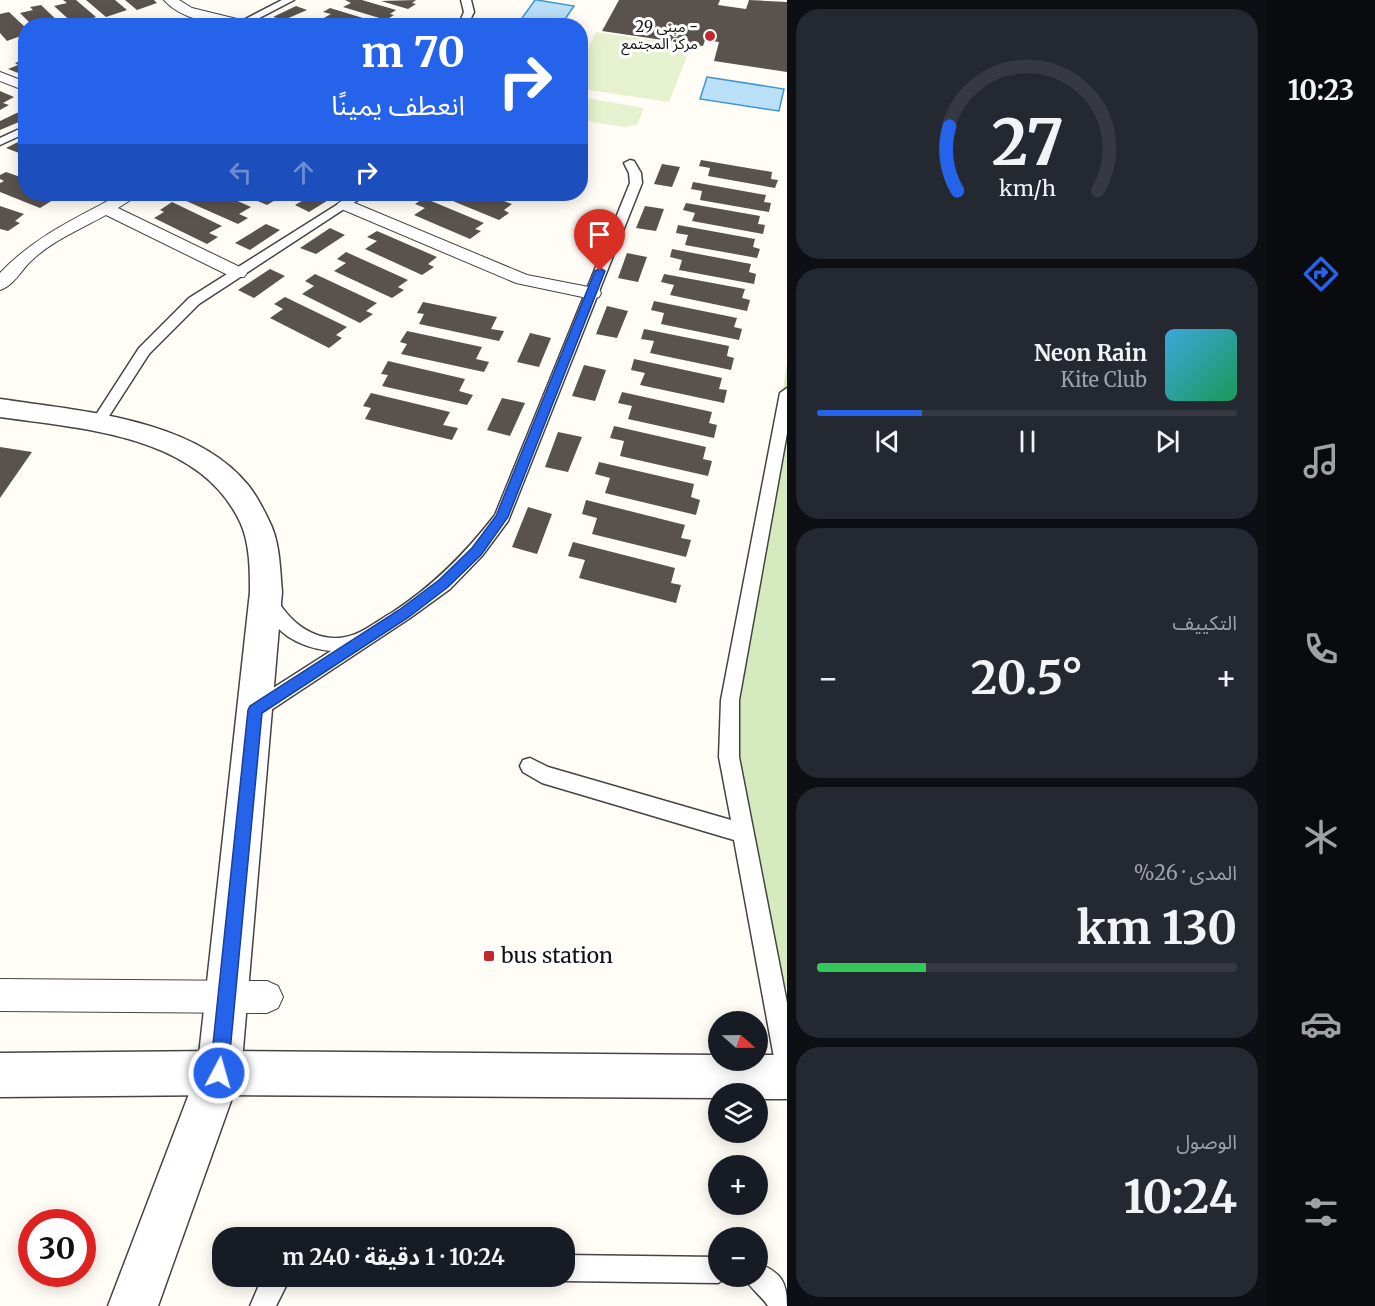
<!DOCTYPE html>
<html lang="ar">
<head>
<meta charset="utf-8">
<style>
  body { margin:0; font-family:Merriweather,"Noto Sans Arabic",serif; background:#242831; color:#f1f3f6; direction:rtl; height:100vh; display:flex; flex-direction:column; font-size:22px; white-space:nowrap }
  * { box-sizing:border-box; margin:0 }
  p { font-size:20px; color:#9ea1a6 }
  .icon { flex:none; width:33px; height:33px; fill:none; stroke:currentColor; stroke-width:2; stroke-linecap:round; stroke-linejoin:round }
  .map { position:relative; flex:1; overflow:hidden; direction:ltr }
  .sheet { display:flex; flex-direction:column; gap:9px; padding:9px; background:#0d0f14; width:480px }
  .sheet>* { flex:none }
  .banner { position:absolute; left:18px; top:18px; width:570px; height:183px; border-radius:24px; box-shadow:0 3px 15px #0003; direction:rtl; background:#2563eb; color:#fff; overflow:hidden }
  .needle { width:39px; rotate:110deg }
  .controls { position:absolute; left:708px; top:1011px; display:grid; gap:12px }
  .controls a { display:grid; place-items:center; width:60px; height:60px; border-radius:50%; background:#171b24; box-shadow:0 3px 15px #0003; font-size:30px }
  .speed { position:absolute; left:18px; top:1209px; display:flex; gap:12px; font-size:30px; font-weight:700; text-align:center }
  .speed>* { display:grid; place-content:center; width:78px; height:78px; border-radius:50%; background:#171b24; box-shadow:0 3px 15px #0003; line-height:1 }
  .speed .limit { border:9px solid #d22; background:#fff; color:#111 }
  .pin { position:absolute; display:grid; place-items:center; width:51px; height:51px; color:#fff; margin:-62px -26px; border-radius:50% 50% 50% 0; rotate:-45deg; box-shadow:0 0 6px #0007 }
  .pin .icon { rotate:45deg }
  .me { position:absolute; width:66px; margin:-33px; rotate:6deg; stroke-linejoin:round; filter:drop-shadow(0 0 4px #0008) }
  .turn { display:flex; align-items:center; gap:21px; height:126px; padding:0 24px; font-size:27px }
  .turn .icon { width:78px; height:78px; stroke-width:2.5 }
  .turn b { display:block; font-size:42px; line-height:51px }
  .lanes { display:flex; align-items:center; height:57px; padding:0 24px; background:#0003; justify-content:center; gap:30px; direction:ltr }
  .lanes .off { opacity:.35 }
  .big { font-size:45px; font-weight:700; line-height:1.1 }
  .sheet .card { flex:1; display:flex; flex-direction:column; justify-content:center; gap:9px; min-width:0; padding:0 21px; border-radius:24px; background:#242831 }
  .sheet .dial { align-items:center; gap:0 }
  .dial svg { height:156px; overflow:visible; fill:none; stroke:#363941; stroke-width:7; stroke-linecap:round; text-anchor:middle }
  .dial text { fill:#f1f3f6; stroke:none }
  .song { display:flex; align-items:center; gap:18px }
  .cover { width:72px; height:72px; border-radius:9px; background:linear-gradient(135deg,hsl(200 70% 55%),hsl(150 70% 35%)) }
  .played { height:6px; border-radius:3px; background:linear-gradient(90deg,#2563eb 25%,#363941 25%) }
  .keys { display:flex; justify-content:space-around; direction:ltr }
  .heat { display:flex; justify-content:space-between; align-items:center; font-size:33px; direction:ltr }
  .charge { height:9px; border-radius:4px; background:linear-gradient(90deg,#34c759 26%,#363941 0) }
  .trip { position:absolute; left:212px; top:1227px; width:363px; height:60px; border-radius:24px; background:#171b24; box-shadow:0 3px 15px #0003; font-weight:700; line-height:60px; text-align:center; direction:rtl }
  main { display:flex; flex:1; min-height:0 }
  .tabs { display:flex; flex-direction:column; width:108px; justify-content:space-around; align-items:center; background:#090b0e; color:#9ea1a6 }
  .tabs .icon { width:42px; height:42px }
  .tabs .selected { color:#2563eb }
  .tabs b { font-size:27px; color:#f1f3f6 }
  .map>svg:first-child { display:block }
  .green { fill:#d5ebbd }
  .pitch { fill:#e6f2cf }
  .water { fill:#b9e0f7; stroke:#3f96cf; stroke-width:1.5 }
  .building { fill:#5a524d }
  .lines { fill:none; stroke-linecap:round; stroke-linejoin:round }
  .service-casing { stroke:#444; stroke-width:3 }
  .pedestrian-casing { stroke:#444; stroke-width:2 }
  .minor-casing { stroke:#444; stroke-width:3 }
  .tertiary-casing { stroke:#444; stroke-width:3 }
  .service { fill:#fff; fill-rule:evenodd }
  .pedestrian { fill:#fff; fill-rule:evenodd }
  .minor { fill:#fff; fill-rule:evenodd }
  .tertiary { fill:#fff; fill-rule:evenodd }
  .route { fill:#2563eb; stroke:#184099; stroke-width:1.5 }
  .poi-dot { fill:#c4262e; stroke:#fff; stroke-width:2 }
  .labels { text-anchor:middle; stroke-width:6; stroke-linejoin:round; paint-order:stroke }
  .far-poi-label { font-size:15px; fill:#111; stroke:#fff; text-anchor:end }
  .near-poi-label { font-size:21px; fill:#111; stroke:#fff; text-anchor:start }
</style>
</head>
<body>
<main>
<nav class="tabs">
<b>10:23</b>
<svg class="icon selected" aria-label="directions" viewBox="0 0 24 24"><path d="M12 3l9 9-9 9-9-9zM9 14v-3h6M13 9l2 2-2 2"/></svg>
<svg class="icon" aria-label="music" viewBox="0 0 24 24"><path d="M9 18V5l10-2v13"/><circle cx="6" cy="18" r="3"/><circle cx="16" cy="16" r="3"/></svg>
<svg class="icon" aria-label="phone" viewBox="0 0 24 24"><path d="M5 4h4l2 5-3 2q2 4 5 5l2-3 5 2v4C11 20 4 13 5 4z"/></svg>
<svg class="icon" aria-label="climate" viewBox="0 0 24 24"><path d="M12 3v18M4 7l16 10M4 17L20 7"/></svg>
<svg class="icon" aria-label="car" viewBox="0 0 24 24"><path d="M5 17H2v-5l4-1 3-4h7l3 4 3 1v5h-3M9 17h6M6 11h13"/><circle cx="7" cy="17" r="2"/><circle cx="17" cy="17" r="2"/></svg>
<svg class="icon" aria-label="filters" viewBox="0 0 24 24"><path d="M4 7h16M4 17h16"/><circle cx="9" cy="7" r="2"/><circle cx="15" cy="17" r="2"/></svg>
</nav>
<section class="sheet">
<div class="card dial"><svg viewBox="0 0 100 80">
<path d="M14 69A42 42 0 1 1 86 69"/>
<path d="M14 69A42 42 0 0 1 10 36" stroke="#2563eb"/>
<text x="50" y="56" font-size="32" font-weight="700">27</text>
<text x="50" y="72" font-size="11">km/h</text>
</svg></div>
<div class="card">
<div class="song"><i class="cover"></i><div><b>Neon Rain</b><p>Kite Club</p></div></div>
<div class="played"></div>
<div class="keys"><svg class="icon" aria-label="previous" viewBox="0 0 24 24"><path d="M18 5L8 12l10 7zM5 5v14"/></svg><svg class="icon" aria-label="pause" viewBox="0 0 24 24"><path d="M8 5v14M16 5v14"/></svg><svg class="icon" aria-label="next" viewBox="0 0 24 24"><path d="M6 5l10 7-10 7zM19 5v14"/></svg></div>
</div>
<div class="card"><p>التكييف</p>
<div class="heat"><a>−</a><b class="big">20.5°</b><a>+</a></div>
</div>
<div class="card"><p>المدى · 26%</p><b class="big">130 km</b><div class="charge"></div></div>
<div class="card"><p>الوصول</p><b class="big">10:24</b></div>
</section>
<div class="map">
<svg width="787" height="1306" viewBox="0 0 787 1306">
  <rect width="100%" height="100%" fill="#fffdf5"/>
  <path class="green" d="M787,363V988L771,982L729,757Z"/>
  <path class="pitch" d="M596,32L691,46L669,102L581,89V63Z
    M580,97H581L644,108L637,125L624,127L581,120Z"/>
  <path class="water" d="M535,0H537L574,6L561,25H517Z
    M707,77L784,89L779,111L700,99Z"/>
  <path class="building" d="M63,0H76L96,17L75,25L54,6L67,3Z
    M86,0H115L127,10L106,17Z
    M125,0H154L157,3L137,10Z
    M345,0H362L396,10L390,14L394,15L386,20L343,7L351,3Z
    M416,0L412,3L416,4L408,9L381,1Z
    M619,0H720L718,5L746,9L749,0L787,2V72L714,61L719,42L705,40L703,46L602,31Z
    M41,5L62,25L33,26L20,13L33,10L30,7Z
    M296,6L307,10L284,20L273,17Z
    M330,8L376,22L370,26H345L322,19L331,14L323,12Z
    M9,12L26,28V34L7,41L0,33V14Z
    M307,19L325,25L324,26L299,23Z
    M26,58V76L8,69L18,65L15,63Z
    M0,91L14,97L3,103L9,105L0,110Z
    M21,111L26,113V119L0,130V121Z
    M26,138V150L19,153L6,148Z
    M701,160L772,172L771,179L778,180L775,188L708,176L710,168L699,166Z
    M662,164L680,167L672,187L654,184Z
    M6,172L26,179V194H55L48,198L53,200L40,208L0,192V183L4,181L0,179V175Z
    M693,182L766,195L764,202L771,203L769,212L700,200L702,191L691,189Z
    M195,194H222L251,207L239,214L248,218L238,224L184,200Z
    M241,194H272L268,196L277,199L267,205Z
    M314,194H338L309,212L295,205Z
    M379,194H405L395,200Z
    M449,194H485L512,204L504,210L509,213L499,220L443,197Z
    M424,198L484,223L475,229L481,231L470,239L414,215L425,208L415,204Z
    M172,202L222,226L209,233L218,237L207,244L154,218L164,212L160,210Z
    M686,203L760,216L758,224L765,225L763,234L692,221L695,213L683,210Z
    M0,206L24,214L15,221L20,223L8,231L0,229Z
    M645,206L664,209L656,231L636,228Z
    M266,224L280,230L250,250L235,243Z
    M678,225L755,239L753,247L760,249L757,258L685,245L688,235L676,233Z
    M330,228L345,235L316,254L300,248Z
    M377,231L437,257L428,264L434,267L422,275L365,249L377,241L367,237Z
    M672,249L751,264L749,272L756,274L754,284L679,270L682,260L670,257Z
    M346,252L408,280L398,287L404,290L392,298L334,271L346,263L337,259Z
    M627,253L647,257L638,282L618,278Z
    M270,269L285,276L254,298L238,290Z
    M315,274L377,303L366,311L373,314L360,323L302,294L314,286L305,281Z
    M664,274L745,289L742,298L750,300L747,311L670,295L674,285L661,282Z
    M285,297L347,327L336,335L342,338L329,348L270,318L283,309L274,304Z
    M654,301L737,318L734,327L742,329L739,340L661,324L664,313L651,310Z
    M423,302L497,317L491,329L504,331L499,341L419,324L424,314L417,313Z
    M607,306L628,311L617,338L596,334Z
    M644,329L729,346L727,356L734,358L731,370L650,353L654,341L641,339Z
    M407,331L482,347L476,359L489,362L484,372L401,354L407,344L400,342Z
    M530,333L551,338L539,367L517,362Z
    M634,359L722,378L719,389L727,390L724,403L640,385L645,373L631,370Z
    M388,361L465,379L459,391L473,395L467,405L382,386L388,375L381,374Z
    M584,365L606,370L595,401L572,396Z
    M622,392L712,412L709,423L717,425L714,438L628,419L632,406L618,403Z
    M371,393L450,412L443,425L458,428L452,440L365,419L371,408L363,406Z
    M502,398L525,403L510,436L487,430Z
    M614,426L706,447L703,459L712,461L708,476L620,456L624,441L610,438Z
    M558,432L582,437L568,472L545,467Z
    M0,447L32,452L0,498Z
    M599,462L694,484L691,497L700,500L696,515L605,493L610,478L595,474Z
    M586,500L685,525L681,538L691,540L686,557L592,534L597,518L582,514Z
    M528,507L552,514L537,554L512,547Z
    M573,542L675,568L671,583L681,585L676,603L579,578L585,560L568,556Z"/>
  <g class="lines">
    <defs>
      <path id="service" d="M282,0H294L244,26H232Z
        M461,0H471L474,12L467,26H458L464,12Z
        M26,126V133L0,145V138Z
        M630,160L634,161L641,173L642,183L508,521L482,556L450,589L410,618L262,716L255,718L248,716L246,710L248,704L331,651C297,647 274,633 260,601L263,596L269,594L275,596C292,628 326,650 362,631C372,626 382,618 393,612C434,585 465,554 495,515L630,183L629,173L624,163Z
        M354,194H367L199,304L149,354L102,427H92L90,424L139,348L189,298Z
        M787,388V433L739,700V757L787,1003V1075L779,1071L775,1063L734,840L542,783L523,772L520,766L523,760L530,758L548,767L731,820L719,757L721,700L780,393Z
        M564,1255L718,1257V1276H729L718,1283L564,1281L554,1276H564Z
        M758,1263C781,1273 787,1281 787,1306H768C761,1295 749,1288 744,1276H758Z
        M263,1276H291L276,1306H250Z"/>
      <path id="pedestrian" d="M164,0H179L192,8L253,23L254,26C226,26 184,23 164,0Z
        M0,72L26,82V91L0,81Z
        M121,194H140L118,208L244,269L247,273L244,277H232L106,215C81,229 51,241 30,262C21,271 13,286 0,290V273C35,236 76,218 121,194Z
        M345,199L527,275L599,289L601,293L599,297L592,299L516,283L339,208L337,204Z
        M0,979L267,981L278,986L283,997L278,1008L267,1013L0,1011Z"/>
      <path id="minor" d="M0,399C79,411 194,418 248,485C257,496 265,512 271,525C280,545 280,570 282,592L241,1073L158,1306H108L197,1073L250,592C250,570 250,545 241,524C201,435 84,429 0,417Z"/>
      <path id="tertiary" d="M219,1051L718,1055V1060H758V1055H787V1099H758V1094H718V1098L219,1095L0,1097V1053Z"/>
    </defs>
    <use href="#service" class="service-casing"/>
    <use href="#pedestrian" class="pedestrian-casing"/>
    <use href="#minor" class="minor-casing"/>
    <use href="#tertiary" class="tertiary-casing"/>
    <use href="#service" class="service"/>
    <use href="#pedestrian" class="pedestrian"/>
    <use href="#minor" class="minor"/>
    <use href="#tertiary" class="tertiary"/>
  </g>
  <path class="route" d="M600,268L605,271L508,517L481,555L448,587L409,617L262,713L228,1073L226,1079L219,1082L213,1079L210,1073L248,710L250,706L399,610L439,580L472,548L496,516L595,271Z"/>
  <g class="poi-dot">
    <circle cx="710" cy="36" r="6"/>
    <rect x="483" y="950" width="12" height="12" rx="3"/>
  </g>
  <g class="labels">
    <g class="far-poi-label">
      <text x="698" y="32">مبنى 29 -<tspan x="698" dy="17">مركز المجتمع</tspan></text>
    </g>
    <g class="near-poi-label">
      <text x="501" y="963">bus station</text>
    </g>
  </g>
</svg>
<div class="controls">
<a><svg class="needle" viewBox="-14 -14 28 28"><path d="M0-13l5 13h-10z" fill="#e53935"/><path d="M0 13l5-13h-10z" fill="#9ea1a6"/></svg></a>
<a><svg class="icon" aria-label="layers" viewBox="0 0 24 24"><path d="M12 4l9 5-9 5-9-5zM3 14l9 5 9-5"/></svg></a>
<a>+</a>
<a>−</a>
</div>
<div class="speed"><div class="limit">30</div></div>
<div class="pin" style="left:600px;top:271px;background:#d93025"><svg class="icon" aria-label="arrive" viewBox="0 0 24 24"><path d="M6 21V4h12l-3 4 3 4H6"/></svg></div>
<svg class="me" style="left:219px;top:1073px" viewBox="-20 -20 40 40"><circle r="17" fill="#2563eb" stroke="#fff" stroke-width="3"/><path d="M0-11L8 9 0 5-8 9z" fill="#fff"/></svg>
<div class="trip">10:24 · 1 دقيقة · 240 m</div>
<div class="banner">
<div class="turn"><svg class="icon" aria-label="right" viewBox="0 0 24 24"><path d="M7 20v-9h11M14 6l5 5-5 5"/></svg><div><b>70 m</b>انعطف يمينًا</div></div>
<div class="lanes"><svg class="icon off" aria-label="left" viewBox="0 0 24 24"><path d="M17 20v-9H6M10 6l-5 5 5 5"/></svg><svg class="icon off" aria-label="ahead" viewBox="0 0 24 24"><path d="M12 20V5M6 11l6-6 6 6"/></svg><svg class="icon" aria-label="right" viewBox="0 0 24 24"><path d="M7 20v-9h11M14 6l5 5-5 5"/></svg></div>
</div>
</div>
</main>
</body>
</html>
